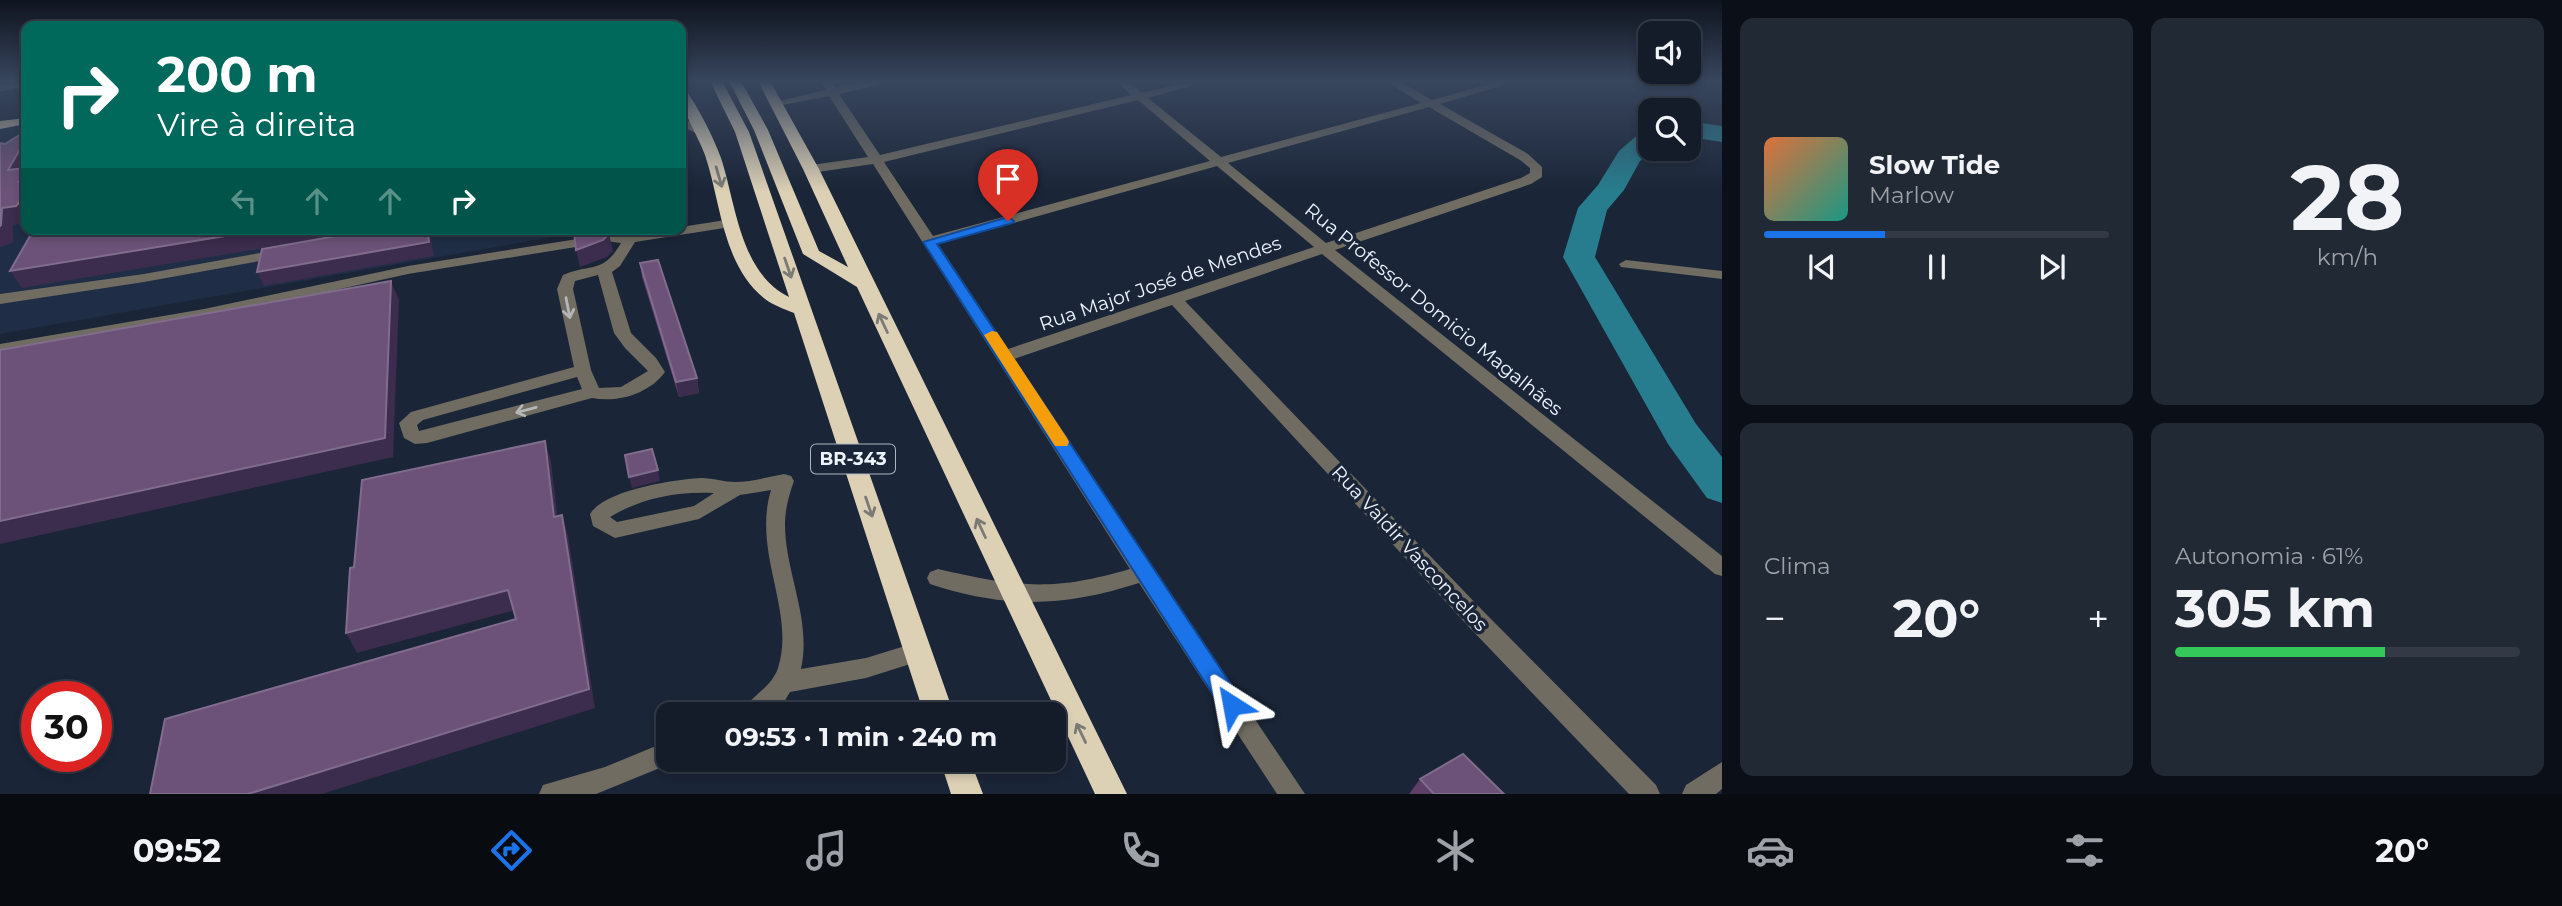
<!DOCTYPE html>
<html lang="pt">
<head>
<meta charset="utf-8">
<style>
  body { margin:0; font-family:Montserrat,sans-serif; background:#212935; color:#f1f3f6; height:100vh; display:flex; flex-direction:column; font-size:26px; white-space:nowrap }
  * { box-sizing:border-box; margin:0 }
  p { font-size:23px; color:#9da1a8 }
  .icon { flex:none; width:38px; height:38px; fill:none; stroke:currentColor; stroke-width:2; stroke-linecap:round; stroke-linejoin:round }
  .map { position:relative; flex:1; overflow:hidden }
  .side { display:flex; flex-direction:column; gap:18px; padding:18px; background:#0b0f17; width:840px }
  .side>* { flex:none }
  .top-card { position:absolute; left:21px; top:21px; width:665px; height:214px; border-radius:14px; box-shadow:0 4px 10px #0003,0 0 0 2px #333a46; background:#00695c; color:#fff; overflow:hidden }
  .tools { position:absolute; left:1638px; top:21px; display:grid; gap:14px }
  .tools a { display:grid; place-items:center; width:63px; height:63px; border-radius:14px; background:#141c29; box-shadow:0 4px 10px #0003,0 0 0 2px #333a46; font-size:35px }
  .speed { position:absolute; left:21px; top:681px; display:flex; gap:14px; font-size:35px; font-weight:700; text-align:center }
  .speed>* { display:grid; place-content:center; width:91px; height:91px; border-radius:50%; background:#141c29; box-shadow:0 4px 10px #0003,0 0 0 2px #333a46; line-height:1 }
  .speed .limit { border:10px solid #d22; background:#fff; color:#111 }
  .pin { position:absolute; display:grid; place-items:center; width:60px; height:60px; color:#fff; margin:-72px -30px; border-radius:50% 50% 50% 0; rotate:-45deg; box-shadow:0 0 7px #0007 }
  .pin .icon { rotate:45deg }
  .me { position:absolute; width:77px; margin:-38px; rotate:326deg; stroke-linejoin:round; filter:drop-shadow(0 0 5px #0008) }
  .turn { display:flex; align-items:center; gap:24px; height:147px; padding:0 21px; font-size:32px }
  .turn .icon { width:91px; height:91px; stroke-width:2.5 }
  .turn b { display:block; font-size:49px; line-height:60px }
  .lanes { display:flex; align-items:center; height:66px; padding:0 21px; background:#0003; justify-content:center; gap:35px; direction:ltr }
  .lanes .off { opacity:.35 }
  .big { font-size:52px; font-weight:700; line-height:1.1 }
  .side .widget { flex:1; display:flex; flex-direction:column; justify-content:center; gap:10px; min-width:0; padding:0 24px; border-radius:14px; background:#212935 }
  .side .dial { align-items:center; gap:0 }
  .dial b { font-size:91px; line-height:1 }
  .song { display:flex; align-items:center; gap:21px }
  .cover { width:84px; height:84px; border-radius:10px; background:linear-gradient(135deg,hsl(20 70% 55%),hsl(170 70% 35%)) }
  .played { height:7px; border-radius:4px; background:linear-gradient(90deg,#1a73e8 35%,#333a46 35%) }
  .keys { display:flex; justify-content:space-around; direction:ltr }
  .heat { display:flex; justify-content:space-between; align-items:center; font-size:38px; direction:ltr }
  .charge { height:10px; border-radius:5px; background:linear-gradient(90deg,#34c759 61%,#333a46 0) }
  .side .tiles { flex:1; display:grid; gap:18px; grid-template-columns:repeat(2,1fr) }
  .trip { position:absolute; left:656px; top:702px; width:410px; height:70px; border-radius:14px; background:#141c29; box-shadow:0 4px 10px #0003,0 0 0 2px #333a46; font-weight:700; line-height:70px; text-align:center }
  .tab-bar { display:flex; height:112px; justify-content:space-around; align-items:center; background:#080b10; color:#9da1a8 }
  .tab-bar .icon { width:49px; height:49px }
  .tab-bar .selected { color:#1a73e8 }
  .tab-bar b { font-size:32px; color:#f1f3f6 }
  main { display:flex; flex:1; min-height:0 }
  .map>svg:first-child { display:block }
  .built { fill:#1f2d46 }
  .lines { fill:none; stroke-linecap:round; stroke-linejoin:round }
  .river { fill:#277d8d; fill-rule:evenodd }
  .minor { fill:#706c61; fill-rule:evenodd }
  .major { fill:#bdb39d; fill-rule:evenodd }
  .highway { fill:#dcd0b5; fill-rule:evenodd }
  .wall { fill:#5d3f67 }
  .shaded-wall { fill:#3c2c4d }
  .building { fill:#6c5278; stroke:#806c8d; stroke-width:2 }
  .oneway { stroke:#7b7a76 }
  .oneway2 { stroke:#b5b7b7 }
  .route { fill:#1a73e8; stroke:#114b97; stroke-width:2 }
  .slow { fill:#f59e0b }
  .labels { text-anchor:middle; stroke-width:7; stroke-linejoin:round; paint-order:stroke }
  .shield { fill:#1a2537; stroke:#aeb6c2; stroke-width:2 }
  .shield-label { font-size:18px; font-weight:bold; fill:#edf4fe }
  .street-label { font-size:19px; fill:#edf4fe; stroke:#1a2537 }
</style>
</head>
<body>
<main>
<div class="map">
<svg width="1722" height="794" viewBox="0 0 1722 794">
  <rect width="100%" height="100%" fill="#1a2537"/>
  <path class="built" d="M26,123V229H598L0,334V127Z"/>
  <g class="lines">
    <path class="river" d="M1689,121L1722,126V142L1689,137Z
      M1650,130V149H1654L1640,161L1624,190L1607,210L1595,257L1696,424L1722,457V503L1707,498L1668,444L1563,257L1578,208L1598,185L1619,151L1641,132Z"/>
    <path class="minor" d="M26,81V87L0,91V85Z
      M820,81H830L835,88L874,81H896L839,94L880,155L1131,95L1116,81H1128L1142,93L1191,81H1209L1148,98L1221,157L1421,103L1386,81H1399L1432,100L1500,81H1517L1440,104L1528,154L1542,167V177L1531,184L1335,250L1722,556V576L1715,574L1322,254L1185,301L1485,613L1656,785L1660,794H1629L1469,627L1172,305L1014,359L1305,794H1277L1139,583C1064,607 1006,609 930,584L927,578L930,572L938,569C1017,587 1051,592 1130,569L873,164L811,173L805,169L811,165L868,157L829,96L777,106L771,103L826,90ZM1138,100L1210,161L933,236L884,162ZM1429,107L1520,160L1530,168V173L1521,178L1326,243L1228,163ZM1217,166L1314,247L1008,349L938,244Z
      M681,118L708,130L710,133L704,137L681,126Z
      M732,219L737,220V226L635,242L620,266L612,272L631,333L656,358L665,372C649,394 618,403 592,398L427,443L415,444L404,438L399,423L411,412L574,367L557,289L563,275C592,263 603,274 621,243L605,241V235L681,229V227ZM598,275L614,333L625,348L648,371L621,387L599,388L591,370L573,289L575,281ZM577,377L582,389L419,431L417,425L423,420Z
      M577,239L584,243L582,246L408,274L204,319L0,354V344L204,309L408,266Z
      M282,249L289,253L287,256L144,282L0,304V294L144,274Z
      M1626,260L1722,271V279L1621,267L1619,264Z
      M784,474L791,476L794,481C789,495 785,509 785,524C785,573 812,619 801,669L866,658L918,642L926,645L929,652L926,659L866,678L790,692L784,702L770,714H741C749,696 771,689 778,668C796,612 752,553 771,490L740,495L699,519L615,538L593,526L590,514C604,490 676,479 702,478C713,478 724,482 735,482C751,482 768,477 784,474ZM714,493L694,506L617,522L610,517C641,498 678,491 714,493Z
      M668,741V760L677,761L596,794H539L543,785L605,767Z
      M1722,762V789L1716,794H1682L1686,785Z"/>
    <path class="major" d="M26,118V124L0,129V121Z"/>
    <path class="highway" d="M710,81H722L749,132L954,714H924L794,313C784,309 773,305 765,299C722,265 721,202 705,155C697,133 681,112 681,89L686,90C700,111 712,134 721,158C736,204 740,273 789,297L735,132Z
      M729,81H741L768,130L819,251L848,267L803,169L758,81H770L819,169L1127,794H1095L857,287L803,254L754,130Z
      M940,760H970L983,794H951Z"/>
  </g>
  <path class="wall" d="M640,263L697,378L699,393L679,397L642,277Z
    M1420,779L1504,794H1409Z"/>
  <path class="shaded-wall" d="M26,139V223L13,225V242L7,245L0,247V226L2,208L8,170Z
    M269,229H380L22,288L10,271Z
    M427,229H429L430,232L434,256L264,286L257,272Z
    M609,234L613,251L607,257L580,267L576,250Z
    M391,281L399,300L393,457L0,544V521Z
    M697,378L699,393L679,397L676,382Z
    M545,441L551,461L560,537L554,517Z
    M658,470L660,481L632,488L629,477Z
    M562,515L568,535L595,708L322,794H248L589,689Z
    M508,590L516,610L357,653L346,633Z"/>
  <path class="building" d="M26,131V139L8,170L26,168L19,182L26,181V194L16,206L2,208L1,225L0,226V143L5,144Z
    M34,229H269L10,271Z
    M376,229H427L429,242L257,272L262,249Z
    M581,229H608L609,234L603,240L576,250L574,232Z
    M658,260L697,378L676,382L640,263Z
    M391,281L385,438L0,521V350Z
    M545,441L554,517L562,515L589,689L248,794H150L165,719L516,619L508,590L346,633L350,568L354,567L362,480Z
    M652,449L658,470L629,477L625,455Z
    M1463,754L1504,794H1434L1420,779Z"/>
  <defs><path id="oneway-shaft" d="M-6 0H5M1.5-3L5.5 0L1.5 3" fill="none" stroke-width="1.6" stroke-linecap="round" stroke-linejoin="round" transform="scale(1.75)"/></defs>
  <g class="oneway">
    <use href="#oneway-shaft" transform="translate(719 177) rotate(74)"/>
    <use href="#oneway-shaft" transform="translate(788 268) rotate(71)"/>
    <use href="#oneway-shaft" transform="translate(883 323) rotate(-115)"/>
    <use href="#oneway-shaft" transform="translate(869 507) rotate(71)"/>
    <use href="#oneway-shaft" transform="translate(981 528) rotate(-115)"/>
    <use href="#oneway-shaft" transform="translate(1081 733) rotate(-116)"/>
  </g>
  <g class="oneway2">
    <use href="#oneway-shaft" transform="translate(568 308) rotate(79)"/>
    <use href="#oneway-shaft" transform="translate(526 410) rotate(165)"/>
  </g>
  <linearGradient id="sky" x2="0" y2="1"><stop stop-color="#0e141e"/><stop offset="0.42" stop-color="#38465e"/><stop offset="1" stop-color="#38465e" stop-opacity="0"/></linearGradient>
  <rect width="1722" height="192" fill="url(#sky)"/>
  <path class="route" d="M1008,217L1014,221L1013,223L937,244L1240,698L1243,705L1240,712L1232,715L1224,712L923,242Z"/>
  <path class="slow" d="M992,331L997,332L1067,438L1069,442L1067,446H1055L984,335Z"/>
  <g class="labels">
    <rect class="shield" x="811" y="444.5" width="84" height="29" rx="5"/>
    <g class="shield-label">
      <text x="853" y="465">BR-343</text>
    </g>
    <g class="street-label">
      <text transform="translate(1160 283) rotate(-19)" y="7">Rua Major José de Mendes</text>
      <text transform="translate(1434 309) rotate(39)" y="7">Rua Professor Domicio Magalhães</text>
      <text transform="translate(1410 548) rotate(47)" y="7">Rua Valdir Vasconcelos</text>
    </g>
  </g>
</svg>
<div class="tools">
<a><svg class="icon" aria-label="sound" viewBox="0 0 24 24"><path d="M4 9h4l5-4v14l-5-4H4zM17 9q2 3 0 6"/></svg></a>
<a><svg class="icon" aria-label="search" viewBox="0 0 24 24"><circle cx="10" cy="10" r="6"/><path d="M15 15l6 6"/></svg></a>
</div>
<div class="speed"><div class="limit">30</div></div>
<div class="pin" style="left:1008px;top:221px;background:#d93025"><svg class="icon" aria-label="arrive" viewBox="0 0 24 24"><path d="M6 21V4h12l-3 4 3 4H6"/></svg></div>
<svg class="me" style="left:1232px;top:705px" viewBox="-20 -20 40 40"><path d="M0-17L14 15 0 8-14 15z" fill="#1a73e8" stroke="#fff" stroke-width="4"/></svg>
<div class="trip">09:53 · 1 min · 240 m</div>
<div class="top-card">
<div class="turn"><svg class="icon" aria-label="right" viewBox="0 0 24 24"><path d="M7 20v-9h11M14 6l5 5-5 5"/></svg><div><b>200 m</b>Vire à direita</div></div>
<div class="lanes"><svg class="icon off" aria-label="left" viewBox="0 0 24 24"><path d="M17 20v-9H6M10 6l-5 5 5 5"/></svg><svg class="icon off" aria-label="ahead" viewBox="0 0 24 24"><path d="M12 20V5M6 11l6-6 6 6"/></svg><svg class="icon off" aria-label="ahead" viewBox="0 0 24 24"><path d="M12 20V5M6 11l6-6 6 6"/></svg><svg class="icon" aria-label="right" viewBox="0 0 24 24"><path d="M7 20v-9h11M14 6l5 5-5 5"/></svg></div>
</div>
</div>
<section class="side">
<div class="tiles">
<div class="widget">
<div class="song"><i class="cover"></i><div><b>Slow Tide</b><p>Marlow</p></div></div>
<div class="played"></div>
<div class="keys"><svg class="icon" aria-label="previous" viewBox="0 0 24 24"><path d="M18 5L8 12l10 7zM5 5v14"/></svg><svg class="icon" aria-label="pause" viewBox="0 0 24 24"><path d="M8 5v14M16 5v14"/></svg><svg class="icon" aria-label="next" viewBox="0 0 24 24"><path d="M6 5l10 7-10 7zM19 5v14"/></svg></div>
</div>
<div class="widget dial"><b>28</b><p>km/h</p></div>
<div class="widget"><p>Clima</p>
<div class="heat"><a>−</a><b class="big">20°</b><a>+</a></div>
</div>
<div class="widget"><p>Autonomia · 61%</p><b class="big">305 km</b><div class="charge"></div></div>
</div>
</section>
</main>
<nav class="tab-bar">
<b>09:52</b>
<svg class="icon selected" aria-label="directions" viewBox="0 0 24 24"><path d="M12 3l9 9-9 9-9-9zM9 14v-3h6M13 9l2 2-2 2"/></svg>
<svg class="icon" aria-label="music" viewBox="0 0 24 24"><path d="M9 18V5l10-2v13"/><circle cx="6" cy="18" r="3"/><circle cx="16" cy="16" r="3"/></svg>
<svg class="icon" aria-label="phone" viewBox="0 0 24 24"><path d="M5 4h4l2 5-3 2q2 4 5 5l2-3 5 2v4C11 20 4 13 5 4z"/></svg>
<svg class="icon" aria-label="climate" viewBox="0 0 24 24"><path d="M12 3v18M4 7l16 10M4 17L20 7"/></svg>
<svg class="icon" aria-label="car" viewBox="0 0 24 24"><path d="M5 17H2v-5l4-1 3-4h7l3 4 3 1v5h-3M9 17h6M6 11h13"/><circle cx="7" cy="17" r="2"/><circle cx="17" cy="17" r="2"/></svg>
<svg class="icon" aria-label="filters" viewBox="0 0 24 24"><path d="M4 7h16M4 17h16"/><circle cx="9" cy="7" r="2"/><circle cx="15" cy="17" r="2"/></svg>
<b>20°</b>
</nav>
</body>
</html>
